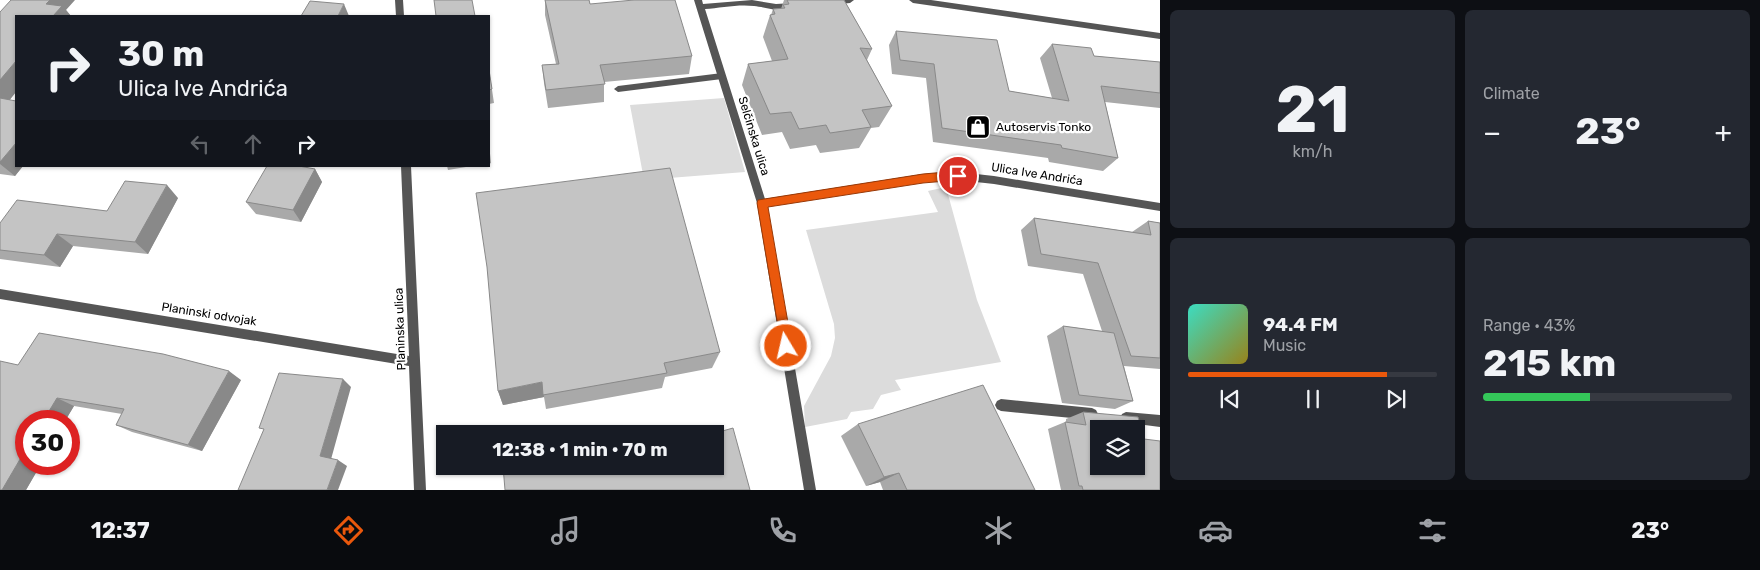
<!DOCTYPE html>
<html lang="en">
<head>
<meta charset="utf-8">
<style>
  body { margin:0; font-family:Rubik,sans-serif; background:#242831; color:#f1f3f6; height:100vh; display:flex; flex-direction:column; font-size:19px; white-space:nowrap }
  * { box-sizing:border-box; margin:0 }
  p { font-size:16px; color:#9ea1a6 }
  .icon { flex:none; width:28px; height:28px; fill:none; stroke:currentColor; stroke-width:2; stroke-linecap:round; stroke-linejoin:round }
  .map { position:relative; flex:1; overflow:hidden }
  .sheet { display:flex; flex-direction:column; gap:10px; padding:10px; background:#0d0f14; width:600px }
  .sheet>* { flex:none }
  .banner { position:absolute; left:15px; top:15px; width:475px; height:152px; border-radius:0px; box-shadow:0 1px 4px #0004; background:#171b24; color:#f1f3f6; overflow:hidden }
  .fabs { position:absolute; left:1090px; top:420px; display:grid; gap:10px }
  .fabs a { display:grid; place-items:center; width:55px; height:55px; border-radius:0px; background:#171b24; box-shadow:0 1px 4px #0004; font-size:25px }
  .speed { position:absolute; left:15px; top:410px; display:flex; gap:10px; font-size:25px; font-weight:700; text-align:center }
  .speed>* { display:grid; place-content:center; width:65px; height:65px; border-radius:50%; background:#171b24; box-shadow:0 1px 4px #0004; line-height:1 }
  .speed .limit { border:8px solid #d22; background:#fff; color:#111 }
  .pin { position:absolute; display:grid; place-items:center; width:42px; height:42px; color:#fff; margin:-21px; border:2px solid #fff; border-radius:50%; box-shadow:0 1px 5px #0007 }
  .me { position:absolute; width:55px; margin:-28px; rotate:351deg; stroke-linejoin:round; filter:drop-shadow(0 0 4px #0008) }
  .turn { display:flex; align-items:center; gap:18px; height:105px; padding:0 20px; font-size:22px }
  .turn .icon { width:65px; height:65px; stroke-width:2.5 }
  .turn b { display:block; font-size:35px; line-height:42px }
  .lanes { display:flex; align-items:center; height:48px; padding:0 20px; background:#0003; justify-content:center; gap:25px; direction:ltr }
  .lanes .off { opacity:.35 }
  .big { font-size:38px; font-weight:700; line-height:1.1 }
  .sheet .widget { flex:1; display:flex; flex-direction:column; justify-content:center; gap:8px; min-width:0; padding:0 18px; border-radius:8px; background:#242831 }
  .sheet .dial { align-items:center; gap:0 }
  .dial b { font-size:65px; line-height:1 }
  .song { display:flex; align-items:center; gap:15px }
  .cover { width:60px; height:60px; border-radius:8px; background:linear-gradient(135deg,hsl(170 70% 55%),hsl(50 70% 35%)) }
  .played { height:5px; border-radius:2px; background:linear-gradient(90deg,#ea580c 80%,#363941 80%) }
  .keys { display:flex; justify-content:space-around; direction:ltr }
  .heat { display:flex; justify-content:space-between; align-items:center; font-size:28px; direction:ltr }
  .charge { height:8px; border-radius:4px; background:linear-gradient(90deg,#34c759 43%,#363941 0) }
  .sheet .tiles { flex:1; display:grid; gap:10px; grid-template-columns:repeat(2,1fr) }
  .trip { position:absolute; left:436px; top:425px; width:288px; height:50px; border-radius:0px; background:#171b24; box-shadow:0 1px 4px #0004; font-weight:700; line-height:50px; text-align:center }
  .tab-bar { display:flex; height:80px; justify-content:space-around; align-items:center; background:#090b0e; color:#9ea1a6 }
  .tab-bar .icon { width:35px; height:35px }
  .tab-bar .active { color:#ea580c }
  .tab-bar b { font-size:22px; color:#f1f3f6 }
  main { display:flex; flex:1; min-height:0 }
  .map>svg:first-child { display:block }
  .green { fill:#dcdcdc }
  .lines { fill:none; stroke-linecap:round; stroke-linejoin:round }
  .lane { fill:#555; fill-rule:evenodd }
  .street { fill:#555; fill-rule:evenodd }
  .wall { fill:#a9a9a9 }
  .shaded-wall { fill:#898989 }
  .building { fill:#c4c4c4; stroke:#898989; fill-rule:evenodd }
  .route { fill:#ea580c; stroke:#983908 }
  .labels { text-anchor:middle; stroke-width:4.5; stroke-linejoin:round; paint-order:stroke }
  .poi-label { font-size:12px; fill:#000; stroke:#fff; text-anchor:start }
  .street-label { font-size:12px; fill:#000; stroke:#fff }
</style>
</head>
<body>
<main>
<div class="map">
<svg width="1160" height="490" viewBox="0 0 1160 490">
  <rect width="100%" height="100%" fill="#fff"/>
  <path class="green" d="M724,98L745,172L644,180L630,105Z
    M946,187L977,300L1001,362L895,380L901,390L881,395L873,409L851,412L847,419L805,427L804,406L831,356L835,338L834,324L806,230L938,212L928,191Z"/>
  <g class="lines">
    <path class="lane" d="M722,73L726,76L722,79L618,92L614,89L618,86Z"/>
    <path class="street" d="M395,0H403L404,16H396Z
      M694,0H702L703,4L752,0L776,4L793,3L797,6C786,15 766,7 754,6C738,4 720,8 705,9L765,199L923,174L958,172L994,176L1160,203V211L994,184L958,180L923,182L767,206L816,490H804L757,203Z
      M833,0H854L850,3L830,5V1Z
      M909,0H931L1160,33V39L913,3Z
      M401,166H411L426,490H414L409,366L0,299V289L409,356Z
      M1001,399L1092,408L1096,410L1098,414L1096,418L1092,420L1001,411L997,409L995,405L997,401Z
      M1126,412L1160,415V427L1122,422L1120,418L1122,414Z"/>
  </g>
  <path class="wall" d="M545,0H589L590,4L692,56L689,74L604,82V102L548,108L544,83L542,65L556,64L545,15Z
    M784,0H844L872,49L867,60L892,106L879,127L871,128L859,148L820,153L816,145L790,149L782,132L762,135L742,85L748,64L772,61L763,37L770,15H771L773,9H781Z
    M66,10L71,16H16L10,100L16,166H23L15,176L0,174V12Z
    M896,31L1009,91L1052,98L1040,58L1052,44L1094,56L1160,62V108L1105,102L1118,158L1103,171L1049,162L1048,158L933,142L926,78L892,74L889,45Z
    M489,70L494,103L489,104Z
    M489,144L491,163L489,164Z
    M447,166H472L448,170Z
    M315,169L322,182L301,222L256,214L246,202Z
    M178,198L148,254L73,246L60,267L0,259V223L107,211Z
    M1034,218L1132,232L1148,221L1160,223V369L1124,366L1133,401L1115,409L1062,403L1047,336L1063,326L1102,331L1083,274L1028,266L1021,230Z
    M720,352L712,368L665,377L662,388L546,409L544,397L503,405L498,391Z
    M18,365L241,380L202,451L132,432L116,425L122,414L74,406L65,421H26V464H41L26,490H0Z
    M1083,412L1144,439L1160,490H1061L1048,429L1065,422H1066V419Z
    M858,424L1035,490H883L880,482L866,486L841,436Z"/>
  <path class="shaded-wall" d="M50,0H75L66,10L71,16H53L46,4Z
    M344,4L349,16H338Z
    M16,61V92L2,110L0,108V80Z
    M16,143V166H23L15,176L0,164V162Z
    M315,169L322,182L301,222L293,210Z
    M167,185L178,198L148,254L135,242Z
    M57,234L73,246L60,267L44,255Z
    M229,371L241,380L202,451L188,445Z
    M343,379L351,387L330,463L320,456Z
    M542,382L544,397L503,405L498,391Z
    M57,398L74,406L65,421H43Z
    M26,449V464H41L26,490H2Z
    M338,460L347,466L338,490H327Z
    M899,473L880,482L866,486L884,477Z"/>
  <path class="building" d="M11,0H50L46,4L62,6L53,16H16V61L0,80V12Z
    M434,0H472L475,16H436Z
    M545,0H589L590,4L634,0H675L692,56L600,65L605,84L546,90L542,65L559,64Z
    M787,0H844L872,49L860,48L892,106L862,110L871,127L830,133L826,125L799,129L791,112L770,114L748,64L788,59L770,15L775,14L773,9L785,8L783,5L789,4Z
    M310,1L344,4L338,16H301Z
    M896,31L997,40L1009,91L1069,101L1052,44L1091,48L1094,56L1160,62V93L1101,86L1118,158L1062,148L1061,145L942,128L934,64L900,60Z
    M489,70L492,89L489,90Z
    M0,98L16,101V143L0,162Z
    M267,166H299L315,169L293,210L246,202Z
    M670,168L720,352L664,363L667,373L543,395L542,382L498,391L487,267L476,193Z
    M125,181L167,185L135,242L57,234L44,255L0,250V223L17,200L107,211Z
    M1034,218L1151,235L1148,221L1160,223V358L1131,356L1098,263L1041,254Z
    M1063,326L1114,333L1133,401L1079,395Z
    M39,333L163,354L229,371L188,445L116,425L124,409L57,398L43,421H26V449L2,490H0V361L18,365Z
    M279,373L343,379L320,456L338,460L327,490H238L264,429L259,428Z
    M983,385L1035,490H907L899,473L884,477L858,424Z
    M1083,412L1138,417L1144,439L1160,441V490H1083L1082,486H1079L1065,422L1086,425ZM1099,429H1136V466H1099Z
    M733,428L750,490H505L503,466H715V434H712Z
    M670,430L671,434H647Z"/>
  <path class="route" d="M958,171L963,176L958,180L923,183L768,207L792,346L791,350L786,352L782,350L757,203L758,200L923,174Z"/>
  <defs>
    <symbol id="shop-square" viewBox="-11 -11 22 22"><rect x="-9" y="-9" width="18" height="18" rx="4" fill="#000" stroke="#fff"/><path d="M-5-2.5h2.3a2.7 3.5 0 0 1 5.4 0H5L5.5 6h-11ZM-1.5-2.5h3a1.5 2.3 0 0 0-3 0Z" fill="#fff"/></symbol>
  </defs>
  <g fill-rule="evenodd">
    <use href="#shop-square" x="964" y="113" width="28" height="28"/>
  </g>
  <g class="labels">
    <g class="poi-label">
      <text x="996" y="131">Autoservis Tonko</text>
    </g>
    <g class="street-label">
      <text transform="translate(754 136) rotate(73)" y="4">Selčinska ulica</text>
      <text transform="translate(1037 174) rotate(9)" y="4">Ulica Ive Andrića</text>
      <text transform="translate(209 314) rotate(9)" y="4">Planinski odvojak</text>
      <text transform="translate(400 329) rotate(-92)" y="4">Planinska ulica</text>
    </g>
  </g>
</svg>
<div class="fabs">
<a><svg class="icon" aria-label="layers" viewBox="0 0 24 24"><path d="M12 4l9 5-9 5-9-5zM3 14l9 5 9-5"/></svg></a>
</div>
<div class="speed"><div class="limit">30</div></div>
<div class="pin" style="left:958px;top:176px;background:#d93025"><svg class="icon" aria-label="arrive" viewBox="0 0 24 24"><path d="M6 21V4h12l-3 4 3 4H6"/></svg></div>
<svg class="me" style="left:786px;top:346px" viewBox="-20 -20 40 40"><circle r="17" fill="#ea580c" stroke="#fff" stroke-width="3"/><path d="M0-11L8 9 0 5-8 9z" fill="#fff"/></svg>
<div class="trip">12:38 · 1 min · 70 m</div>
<div class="banner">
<div class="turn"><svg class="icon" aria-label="right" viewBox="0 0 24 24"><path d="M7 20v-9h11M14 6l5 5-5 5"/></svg><div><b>30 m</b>Ulica Ive Andrića</div></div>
<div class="lanes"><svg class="icon off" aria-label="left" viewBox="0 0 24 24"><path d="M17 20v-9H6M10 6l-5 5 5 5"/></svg><svg class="icon off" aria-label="ahead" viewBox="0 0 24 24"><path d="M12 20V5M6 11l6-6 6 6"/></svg><svg class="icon" aria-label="right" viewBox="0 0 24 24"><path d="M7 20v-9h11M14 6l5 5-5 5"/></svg></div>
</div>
</div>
<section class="sheet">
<div class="tiles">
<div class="widget dial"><b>21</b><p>km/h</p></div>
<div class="widget"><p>Climate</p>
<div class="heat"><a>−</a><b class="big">23°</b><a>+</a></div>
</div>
<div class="widget">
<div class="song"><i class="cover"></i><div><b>94.4 FM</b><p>Music</p></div></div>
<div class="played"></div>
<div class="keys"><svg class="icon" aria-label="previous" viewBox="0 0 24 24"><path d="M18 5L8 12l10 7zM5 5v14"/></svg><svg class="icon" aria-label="pause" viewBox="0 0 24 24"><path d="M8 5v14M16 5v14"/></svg><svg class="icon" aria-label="next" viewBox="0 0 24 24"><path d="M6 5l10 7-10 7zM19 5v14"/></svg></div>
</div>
<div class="widget"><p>Range · 43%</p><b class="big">215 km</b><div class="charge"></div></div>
</div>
</section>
</main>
<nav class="tab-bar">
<b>12:37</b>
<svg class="icon active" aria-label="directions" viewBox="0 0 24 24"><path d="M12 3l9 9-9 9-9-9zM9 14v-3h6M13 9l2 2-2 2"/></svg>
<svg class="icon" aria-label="music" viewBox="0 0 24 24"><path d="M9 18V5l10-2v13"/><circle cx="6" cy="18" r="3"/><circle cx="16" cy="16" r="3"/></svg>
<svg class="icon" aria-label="phone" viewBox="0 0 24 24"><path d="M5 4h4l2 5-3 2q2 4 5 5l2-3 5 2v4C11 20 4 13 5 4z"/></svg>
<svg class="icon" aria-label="climate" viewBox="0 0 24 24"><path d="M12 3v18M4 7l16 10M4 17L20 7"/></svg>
<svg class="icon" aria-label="car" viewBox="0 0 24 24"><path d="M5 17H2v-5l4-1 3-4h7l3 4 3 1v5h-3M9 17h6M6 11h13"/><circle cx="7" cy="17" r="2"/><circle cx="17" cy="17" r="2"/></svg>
<svg class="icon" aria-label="filters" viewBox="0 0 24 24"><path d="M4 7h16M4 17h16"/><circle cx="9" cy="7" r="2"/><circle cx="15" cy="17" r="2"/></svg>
<b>23°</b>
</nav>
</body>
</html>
